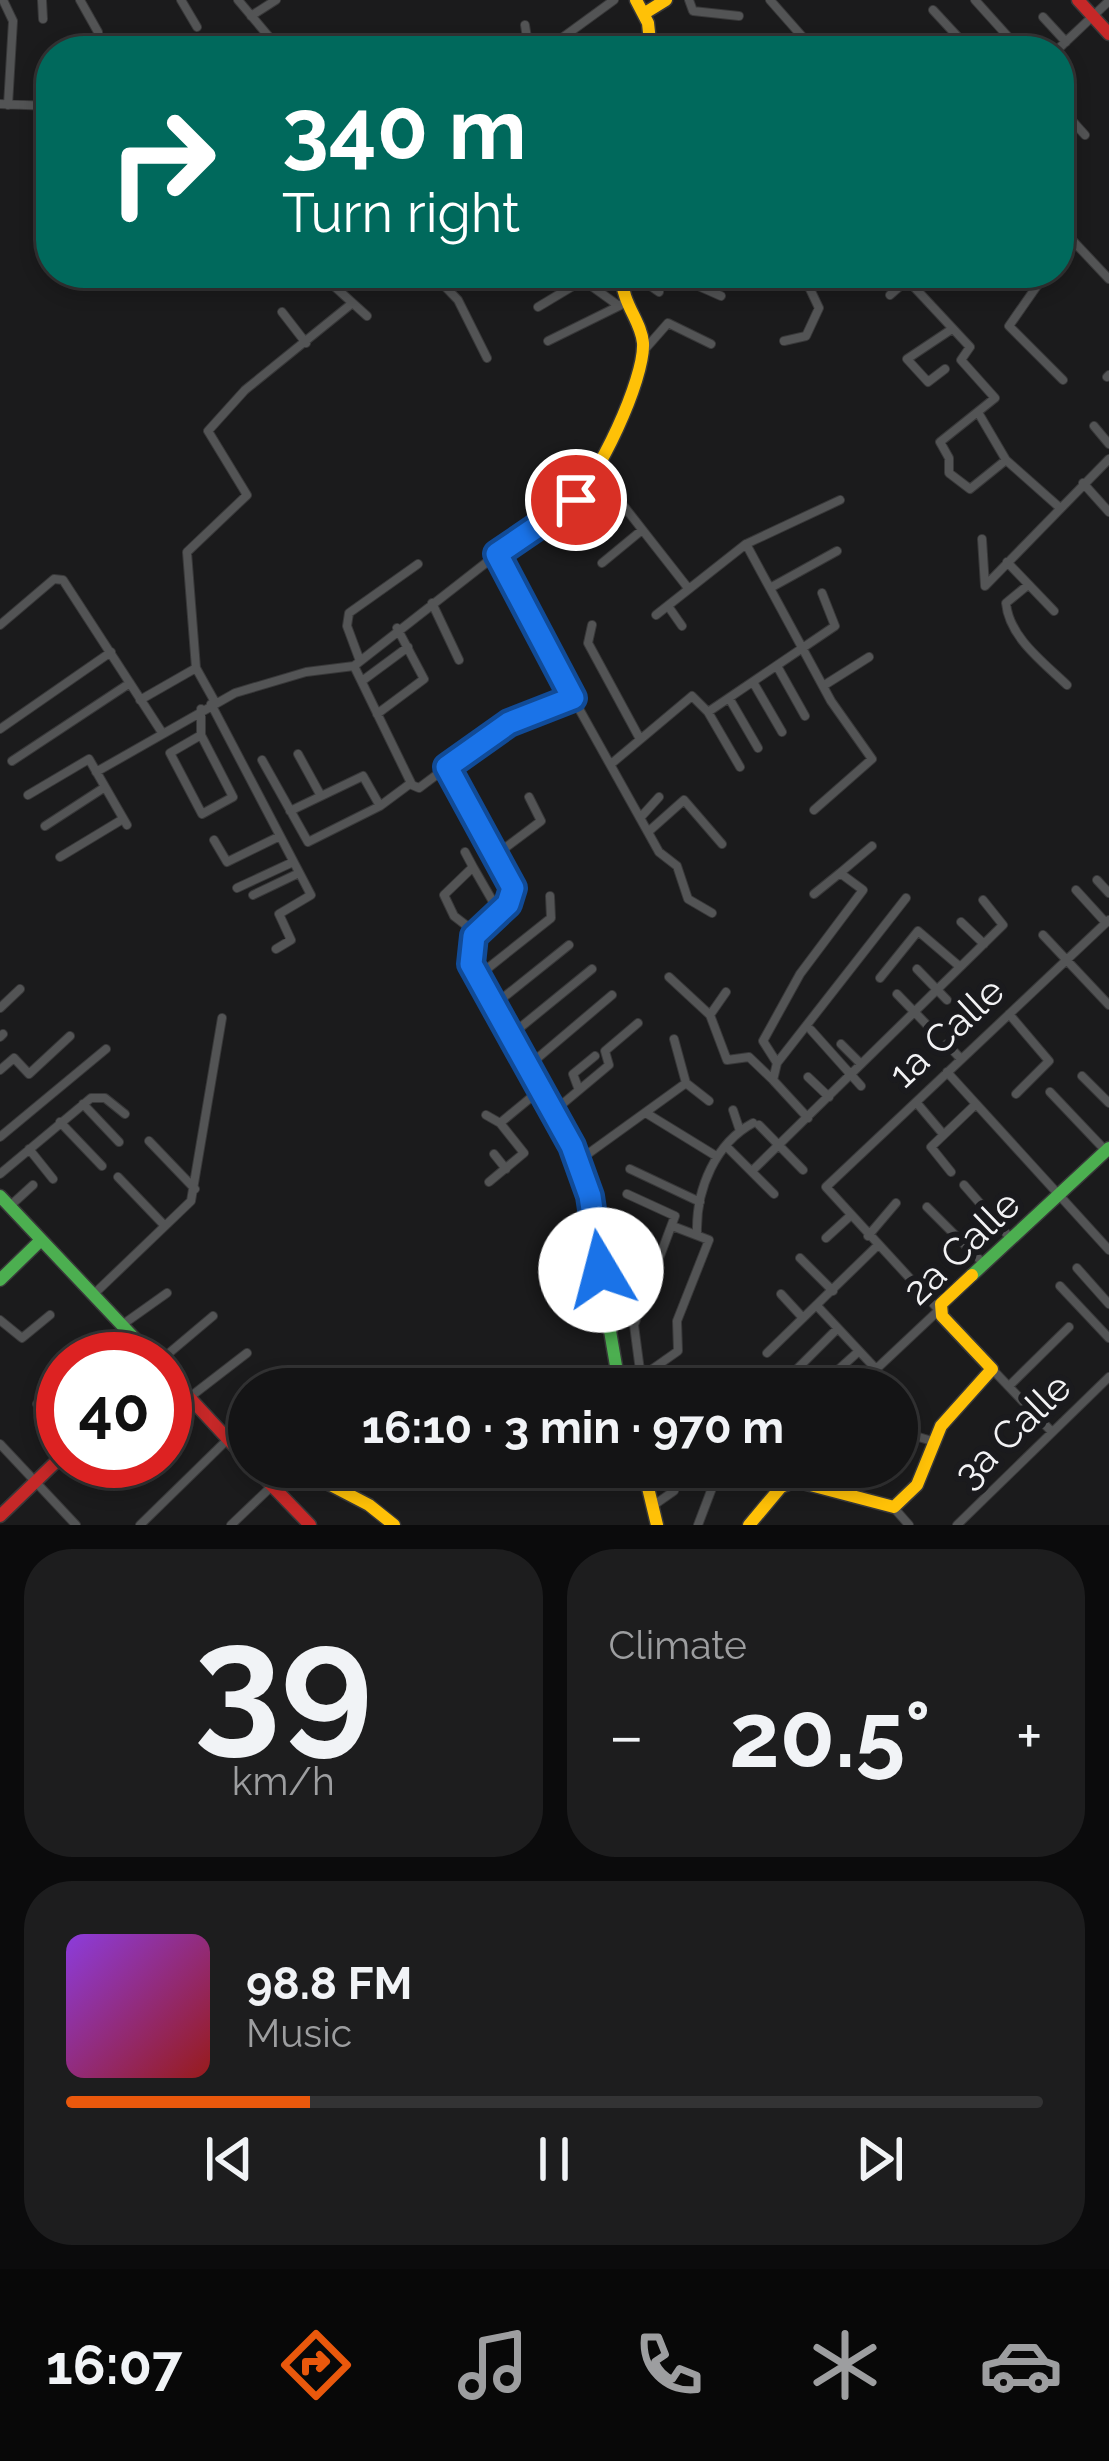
<!DOCTYPE html>
<html lang="en">
<head>
<meta charset="utf-8">
<style>
  body { margin:0; font-family:Raleway,sans-serif; background:#1d1d1e; color:#f1f3f6; height:100vh; display:flex; flex-direction:column; font-size:45px; white-space:nowrap }
  * { box-sizing:border-box; margin:0 }
  p { font-size:39px; color:#9d9ea0 }
  .icon { flex:none; width:66px; height:66px; fill:none; stroke:currentColor; stroke-width:2; stroke-linecap:round; stroke-linejoin:round }
  .map { position:relative; height:1525px; overflow:hidden }
  .drawer { display:flex; flex-direction:column; gap:24px; padding:24px; background:#0b0b0c; flex:1 }
  .drawer>* { flex:none }
  .hud { position:absolute; left:36px; top:36px; width:1038px; height:252px; border-radius:48px; box-shadow:0 6px 18px #0003,0 0 0 3px #333334; background:#00695c; color:#fff; overflow:hidden }
  .speed { position:absolute; left:36px; top:1332px; display:flex; gap:24px; font-size:60px; font-weight:700; text-align:center }
  .speed>* { display:grid; place-content:center; width:156px; height:156px; border-radius:50%; background:#141415; box-shadow:0 6px 18px #0003,0 0 0 3px #333334; line-height:1 }
  .speed .limit { border:18px solid #d22; background:#fff; color:#111 }
  .pin { position:absolute; display:grid; place-items:center; width:102px; height:102px; color:#fff; margin:-51px; border:6px solid #fff; border-radius:50%; box-shadow:0 3px 12px #0007 }
  .me { position:absolute; width:132px; margin:-66px; rotate:352deg; stroke-linejoin:round; filter:drop-shadow(0 0 9px #0008) }
  .turn { display:flex; align-items:center; gap:42px; height:252px; padding:0 48px; font-size:54px }
  .turn .icon { width:156px; height:156px; stroke-width:2.5 }
  .turn b { display:block; font-size:84px; line-height:102px }
  .big { font-size:90px; font-weight:700; line-height:1.1 }
  .drawer .widget { flex:1; display:flex; flex-direction:column; justify-content:center; gap:18px; min-width:0; padding:0 42px; border-radius:48px; background:#1d1d1e }
  .drawer .dial { align-items:center; gap:0 }
  .dial b { font-size:156px; line-height:1 }
  .song { display:flex; align-items:center; gap:36px }
  .cover { width:144px; height:144px; border-radius:18px; background:linear-gradient(135deg,hsl(270 70% 55%),hsl(0 70% 35%)) }
  .played { height:12px; border-radius:6px; background:linear-gradient(90deg,#ea580c 25%,#333334 25%) }
  .keys { display:flex; justify-content:space-around; direction:ltr }
  .heat { display:flex; justify-content:space-between; align-items:center; font-size:66px; direction:ltr }
  .drawer .tiles { flex:1; display:grid; gap:24px; grid-template-columns:1fr 1fr }
  .widget:last-child { grid-column:span 2 }
  .trip { position:absolute; left:228px; top:1368px; width:690px; height:120px; border-radius:60px; background:#141415; box-shadow:0 6px 18px #0003,0 0 0 3px #333334; font-weight:700; line-height:120px; text-align:center }
  .menu { display:flex; height:192px; justify-content:space-around; align-items:center; background:#080808; color:#9d9ea0 }
  .menu .icon { width:84px; height:84px }
  .menu .active { color:#ea580c }
  .menu b { font-size:54px; color:#f1f3f6 }
  .map>svg:first-child { display:block }
  .lines { fill:none; stroke-linecap:round; stroke-linejoin:round }
  .street-casing { stroke:#383839; stroke-width:10 }
  .fast-casing { stroke:#383839; stroke-width:15 }
  .slow-casing { stroke:#383839; stroke-width:15 }
  .jam-casing { stroke:#383839; stroke-width:15 }
  .street { stroke:#535455; stroke-width:8 }
  .fast { stroke:#4caf50; stroke-width:12 }
  .slow { stroke:#ffc107; stroke-width:12 }
  .jam { stroke:#c62828; stroke-width:12 }
  .route-casing { stroke:#114b97; stroke-width:30 }
  .route { stroke:#1a73e8; stroke-width:21 }
  .labels { text-anchor:middle; stroke-width:12; stroke-linejoin:round; paint-order:stroke }
  .street-label { font-size:39px; fill:#f2f2f4; stroke:#1a1a1d }
</style>
</head>
<body>
<div class="map">
<svg width="1109" height="1525" viewBox="0 0 1109 1525">
  <rect width="100%" height="100%" fill="#1b1b1c"/>
  <g class="lines">
    <defs>
      <path id="street" d="M3,0L13,21L8,105
        M42,0L43,19
        M80,0L98,32
        M181,0L197,27
        M238,0L281,51
        M689,0L693,11L739,16
        M770,0L815,51
        M975,0L1021,51
        M933,10L971,51
        M251,16L276,0
        M1043,17L1066,42
        M525,25L529,51
        M464,51L467,49
        M544,51L614,0
        M923,51L935,38
        M1056,51L1109,1
        M0,104L51,106
        M1059,106L1085,135
        M1059,226L1109,279
        M1059,259L1073,241
        M343,273L335,287L367,316
        M432,273L458,300L487,358
        M632,273L659,292
        M669,273L721,296
        M901,273L970,347L961,360L995,398L940,442L949,458V473L970,489L1006,460
        M1046,273L1009,326L1063,380
        M758,279L759,273
        M465,283L506,273
        M890,295L907,280
        M538,307L583,280L619,306L624,303
        M282,312L306,343
        M548,341L619,306
        M784,341L806,336L819,308L809,287L793,273
        M646,348L668,323L711,344
        M945,369L928,382L907,359L952,329
        M1107,377L1109,375
        M979,414L1006,460L1059,507
        M1094,426L1109,444
        M594,468L688,588
        M1083,483L1109,512
        M982,539L985,586L1109,459
        M746,544L840,500
        M1007,562L1054,611
        M602,563L642,530
        M1028,585L1006,603C1009,637 1043,662 1067,685
        M770,588L837,551
        M432,603L459,660
        M668,606L682,626
        M656,615L746,544L831,701L872,759L814,810
        M0,625L54,579L63,580L161,731
        M592,625L588,643L640,739
        M360,661L347,626L349,613L418,564
        M354,666L412,785L419,788L447,767
        M777,666L805,716
        M362,681L408,647
        M753,682L782,732
        M823,686L869,657
        M573,698L659,852L677,866L688,899L712,913
        M729,698L758,748
        M140,700L196,668
        M215,702L196,668L187,552L247,495L208,431L245,390L350,305
        M211,704L311,895L279,914L291,940L276,949
        M708,712L835,626L822,593
        M377,714L424,679L397,628
        M0,729L111,652
        M201,735L170,753L202,814L233,797L201,735V709
        M298,754L321,796
        M262,760L308,842L380,806L411,783
        M12,761L130,683
        M611,764L692,696L708,712L740,767
        M96,772L235,693L306,672L354,666L496,555
        M28,795L89,759L127,825
        M290,811L363,776L380,806
        M640,818L659,797
        M45,826L105,787
        M648,832L684,800L722,844
        M214,840L227,862L278,837
        M465,852L473,867
        M497,854L541,821L529,797
        M60,857L123,819
        M1097,880L1109,893
        M237,888L293,862
        M1076,890L1106,923
        M814,894L840,873
        M253,895L299,873
        M961,922L984,944
        M476,933L454,916L444,895L473,867L492,900
        M1043,935L1109,1005
        M917,969L947,1000
        M478,976L551,918L550,896
        M669,977L710,1015L727,1060L749,1057L772,1079
        M880,978L918,931L959,966
        M897,994L930,1028
        M494,1005L569,945
        M0,1008L20,989
        M1009,1014L1049,1061L1016,1094
        M710,1015L726,992
        M811,1030L861,1086
        M511,1035L592,969
        M0,1037L3,1034
        M841,1044L861,1064
        M947,1044L961,1059
        M777,1063L763,1041L800,974L863,890L840,873L872,846
        M527,1067L612,995
        M0,1070L14,1058L29,1074L70,1036
        M947,1072L1109,1250
        M1082,1076L1109,1103
        M808,1077L829,1097
        M686,1083L709,1101
        M579,1090L573,1074L595,1056
        M1050,1092L1106,1151
        M916,1102L943,1134
        M83,1104L119,1142
        M733,1110L740,1131
        M554,1111L609,1065L605,1051L638,1023
        M646,1113L716,1156
        M486,1115L500,1123
        M808,1118L773,1080L777,1063L906,898
        M60,1122L102,1166
        M759,1125L803,1170
        M0,1137L106,1049
        M149,1141L195,1189
        M727,1147L774,1194
        M29,1149L53,1179
        M494,1154L506,1169
        M578,1161L686,1083L674,1039
        M630,1169L700,1202
        M752,1171L1003,925L983,900
        M951,1172L931,1147L976,1104
        M0,1174L91,1098H105L125,1114
        M118,1177L164,1225
        M489,1182L524,1153L500,1123L540,1090
        M964,1185L1012,1240
        M627,1194L675,1216L634,1325L641,1378
        M10,1206L33,1185
        M927,1207L984,1264
        M697,1232C696,1188 716,1143 753,1123
        M868,1236L896,1203
        M826,1238L849,1217
        M800,1258L833,1291
        M1077,1268L1109,1304
        M1060,1286L1109,1338
        M781,1294L803,1318
        M93,1295L191,1201L222,1018
        M819,1308L876,1369
        M0,1320L22,1338L50,1315
        M122,1325L167,1293
        M767,1353L877,1246
        M68,1357L70,1359
        M162,1359L213,1316
        M993,1370L1052,1432
        M785,1381L837,1329
        M1009,1386L1069,1327
        M624,1389L678,1351L677,1321L709,1240L675,1227
        M693,1389L696,1386
        M817,1389L859,1351
        M855,1389L939,1310L826,1187L1109,920
        M190,1397L247,1353
        M37,1404L63,1431
        M897,1419L912,1435L932,1441
        M0,1444L76,1525
        M649,1488L676,1467
        M654,1505L674,1491
        M894,1508L909,1525
        M140,1525L227,1440
        M231,1525L273,1485
        M698,1525L720,1467
        M957,1525L1109,1377"/>
      <path id="fast" d="M475,747L447,767L513,883L511,901L476,932L471,964L583,1174L620,1389
        M0,1196L154,1359
        M972,1275L1109,1148
        M0,1280L41,1240"/>
      <path id="slow" d="M636,0L648,23L651,51
        M645,13L666,0
        M570,504C597,481 645,379 643,343C641,320 622,305 621,273
        M296,1467L369,1505L394,1525
        M643,1467L657,1525
        M749,1525L781,1487L795,1481L894,1507L917,1485L941,1426L992,1369L942,1316L941,1304L972,1275"/>
      <path id="jam" d="M1078,0L1109,34
        M475,747L509,723L573,698L497,554L570,504
        M165,1371L249,1462
        M254,1467L310,1525
        M0,1516L63,1455"/>
    </defs>
    <use href="#street" class="street-casing"/>
    <use href="#fast" class="fast-casing"/>
    <use href="#slow" class="slow-casing"/>
    <use href="#jam" class="jam-casing"/>
    <use href="#street" class="street"/>
    <use href="#fast" class="fast"/>
    <use href="#slow" class="slow"/>
    <use href="#jam" class="jam"/>
  </g>
  <g class="lines">
    <defs>
      <path id="route" d="M576,500L497,554L573,698L509,723L447,767L513,888L508,904L474,936L471,964L572,1146L590,1196L601,1270"/>
    </defs>
    <use href="#route" class="route-casing"/>
    <use href="#route" class="route"/>
  </g>
  <g class="labels">
    <g class="street-label">
      <text transform="translate(946 1032) rotate(-43)" y="14">1a Calle</text>
      <text transform="translate(961 1247) rotate(-44)" y="14">2a Calle</text>
      <text transform="translate(1012 1430) rotate(-44)" y="14">3a Calle</text>
    </g>
  </g>
</svg>
<div class="speed"><div class="limit">40</div></div>
<div class="pin" style="left:576px;top:500px;background:#d93025"><svg class="icon" aria-label="arrive" viewBox="0 0 24 24"><path d="M6 21V4h12l-3 4 3 4H6"/></svg></div>
<svg class="me" style="left:601px;top:1270px" viewBox="-20 -20 40 40"><circle r="19" fill="#fff"/><path d="M0-13L10 11 0 6-10 11z" fill="#1a73e8"/></svg>
<div class="trip">16:10 · 3 min · 970 m</div>
<div class="hud">
<div class="turn"><svg class="icon" aria-label="right" viewBox="0 0 24 24"><path d="M7 20v-9h11M14 6l5 5-5 5"/></svg><div><b>340 m</b>Turn right</div></div>
</div>
</div>
<section class="drawer">
<div class="tiles">
<div class="widget dial"><b>39</b><p>km/h</p></div>
<div class="widget"><p>Climate</p>
<div class="heat"><a>−</a><b class="big">20.5°</b><a>+</a></div>
</div>
<div class="widget">
<div class="song"><i class="cover"></i><div><b>98.8 FM</b><p>Music</p></div></div>
<div class="played"></div>
<div class="keys"><svg class="icon" aria-label="previous" viewBox="0 0 24 24"><path d="M18 5L8 12l10 7zM5 5v14"/></svg><svg class="icon" aria-label="pause" viewBox="0 0 24 24"><path d="M8 5v14M16 5v14"/></svg><svg class="icon" aria-label="next" viewBox="0 0 24 24"><path d="M6 5l10 7-10 7zM19 5v14"/></svg></div>
</div>
</div>
</section>
<nav class="menu">
<b>16:07</b>
<svg class="icon active" aria-label="directions" viewBox="0 0 24 24"><path d="M12 3l9 9-9 9-9-9zM9 14v-3h6M13 9l2 2-2 2"/></svg>
<svg class="icon" aria-label="music" viewBox="0 0 24 24"><path d="M9 18V5l10-2v13"/><circle cx="6" cy="18" r="3"/><circle cx="16" cy="16" r="3"/></svg>
<svg class="icon" aria-label="phone" viewBox="0 0 24 24"><path d="M5 4h4l2 5-3 2q2 4 5 5l2-3 5 2v4C11 20 4 13 5 4z"/></svg>
<svg class="icon" aria-label="climate" viewBox="0 0 24 24"><path d="M12 3v18M4 7l16 10M4 17L20 7"/></svg>
<svg class="icon" aria-label="car" viewBox="0 0 24 24"><path d="M5 17H2v-5l4-1 3-4h7l3 4 3 1v5h-3M9 17h6M6 11h13"/><circle cx="7" cy="17" r="2"/><circle cx="17" cy="17" r="2"/></svg>
</nav>
</body>
</html>
